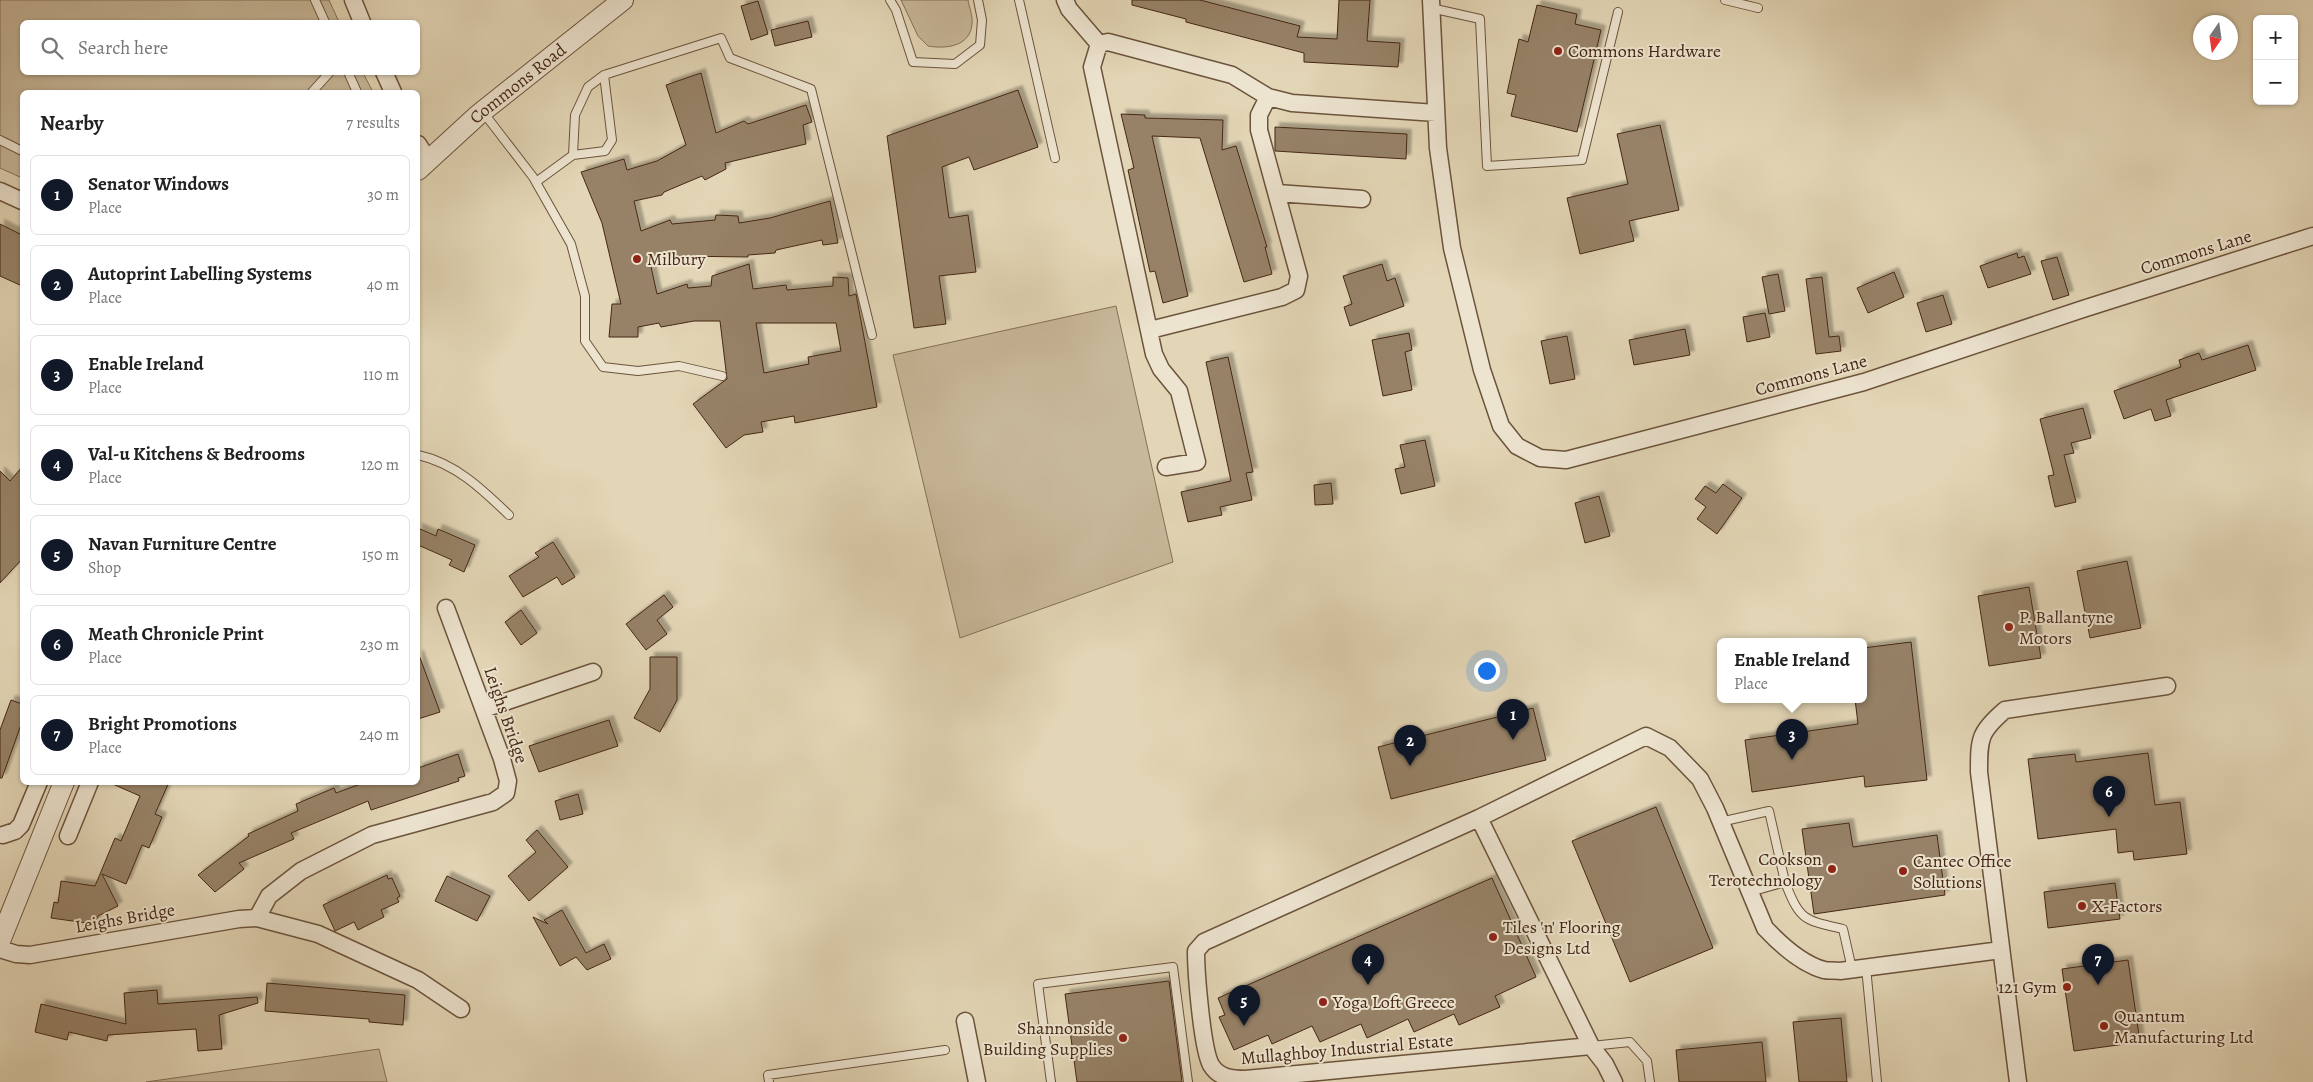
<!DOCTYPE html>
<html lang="en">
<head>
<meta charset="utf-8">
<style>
	:root { --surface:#fff; --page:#f6f6f6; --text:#222; --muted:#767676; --line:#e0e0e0; --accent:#111827 }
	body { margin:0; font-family:Alegreya,serif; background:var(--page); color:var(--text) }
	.controls { position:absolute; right:15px; top:15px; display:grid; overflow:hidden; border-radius:8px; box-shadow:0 1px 4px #0004 }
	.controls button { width:45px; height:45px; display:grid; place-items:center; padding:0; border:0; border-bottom:1px solid var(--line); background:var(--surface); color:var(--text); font:25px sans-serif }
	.compass { position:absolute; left:2193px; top:15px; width:45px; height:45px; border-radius:50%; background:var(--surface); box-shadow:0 1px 4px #0004; rotate:193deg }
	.you { position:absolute; left:1486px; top:670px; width:18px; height:18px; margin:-12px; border:4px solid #fff; border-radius:50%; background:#1a73e8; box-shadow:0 0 0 8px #1a73e833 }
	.badge { display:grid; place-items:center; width:32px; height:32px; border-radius:50%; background:var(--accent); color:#fff; font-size:16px; font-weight:700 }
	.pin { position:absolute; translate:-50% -41px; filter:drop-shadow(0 1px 2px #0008) }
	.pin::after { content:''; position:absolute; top:26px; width:18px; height:15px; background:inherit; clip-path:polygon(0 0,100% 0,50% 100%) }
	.popup { position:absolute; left:1717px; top:638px; width:150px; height:65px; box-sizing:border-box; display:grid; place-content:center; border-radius:8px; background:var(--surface); filter:drop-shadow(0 1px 4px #0005); font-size:16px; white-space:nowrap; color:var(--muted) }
	.popup b { font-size:19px; color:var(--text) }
	.popup::after { content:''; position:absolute; left:50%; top:100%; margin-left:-10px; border:10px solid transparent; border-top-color:var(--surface) }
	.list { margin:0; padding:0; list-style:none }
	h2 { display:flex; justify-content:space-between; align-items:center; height:65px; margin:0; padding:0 20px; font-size:21px }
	h2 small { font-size:16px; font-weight:400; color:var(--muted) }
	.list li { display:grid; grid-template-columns:32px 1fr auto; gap:15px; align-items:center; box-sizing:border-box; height:80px; margin:0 10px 10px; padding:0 10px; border:1px solid var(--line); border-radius:8px }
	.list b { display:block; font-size:19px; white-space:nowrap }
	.list p { margin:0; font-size:16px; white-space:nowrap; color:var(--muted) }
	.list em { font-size:16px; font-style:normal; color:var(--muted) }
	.icon { flex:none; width:28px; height:28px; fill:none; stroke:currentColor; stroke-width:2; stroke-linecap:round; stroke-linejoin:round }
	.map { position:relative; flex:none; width:2313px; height:1082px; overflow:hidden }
	.search { position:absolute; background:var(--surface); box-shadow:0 1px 4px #0004; left:20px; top:20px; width:400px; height:55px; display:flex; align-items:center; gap:12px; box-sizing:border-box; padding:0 18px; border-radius:8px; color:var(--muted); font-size:19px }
	.panel { position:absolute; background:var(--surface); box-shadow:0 1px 4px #0004; left:20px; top:90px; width:400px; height:695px; border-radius:8px }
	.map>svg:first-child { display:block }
	.grass { fill:#c8b89a; stroke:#867057 }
	.building { fill:#978268; stroke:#452714; fill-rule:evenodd; filter:url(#shadow) }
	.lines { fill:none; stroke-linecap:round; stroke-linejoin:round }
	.service-casing { stroke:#6c533c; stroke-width:10 }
	.minor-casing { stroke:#6c533c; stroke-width:19 }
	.tertiary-casing { stroke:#6c533c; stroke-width:22 }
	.service { stroke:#ede4d0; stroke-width:8 }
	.minor { stroke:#ede4d0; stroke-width:16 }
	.tertiary { stroke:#ede4d0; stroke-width:20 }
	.poi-dot { fill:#8f2418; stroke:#ede4d0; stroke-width:2 }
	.labels { text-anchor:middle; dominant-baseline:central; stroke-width:4; stroke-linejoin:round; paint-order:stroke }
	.poi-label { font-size:18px; fill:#452714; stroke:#ede4d0; text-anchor:start }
	.street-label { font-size:18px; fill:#452714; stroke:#ede4d0 }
</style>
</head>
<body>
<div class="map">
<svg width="2313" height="1082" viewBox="0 0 2313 1082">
	<defs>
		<filter id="shadow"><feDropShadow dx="4.5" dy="-4.5" stdDeviation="1" flood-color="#0004"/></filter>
	</defs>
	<rect width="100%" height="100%" fill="#e3d6b6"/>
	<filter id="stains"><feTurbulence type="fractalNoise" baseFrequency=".004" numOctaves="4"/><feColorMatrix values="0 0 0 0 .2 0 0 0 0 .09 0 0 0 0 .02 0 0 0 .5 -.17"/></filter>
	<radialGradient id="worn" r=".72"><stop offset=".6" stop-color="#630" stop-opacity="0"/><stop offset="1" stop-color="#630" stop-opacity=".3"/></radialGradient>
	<path class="grass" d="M 0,0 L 329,0 L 339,22 L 22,22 L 22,72 L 363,73 L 373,92 L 22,92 L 22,178 L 0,168 Z
		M 901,0 L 968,0 C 969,7 973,16 972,24 C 970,47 945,49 928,46 L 918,36 Z
		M 1116,306 L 1173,562 L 960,638 L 893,355 Z
		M 379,1049 L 387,1082 L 146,1082 Z"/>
	<path class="building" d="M 1132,0 L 1200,0 L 1300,26 L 1297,37 L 1337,39 L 1339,0 L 1370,0 L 1367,41 L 1400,43 L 1398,67 L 1304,62 L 1304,53 L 1186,22 L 1186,19 L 1132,5 Z
		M 758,1 L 768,34 L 751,40 L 741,6 Z
		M 1537,5 L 1577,14 L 1575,24 L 1601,30 L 1577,132 L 1511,116 L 1516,95 L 1507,93 L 1519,39 L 1528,42 Z
		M 808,21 L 812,37 L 775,46 L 771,30 Z
		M 701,73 L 716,133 L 744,121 L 748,124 L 806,105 L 812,122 L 803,125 L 806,144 L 725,163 L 726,169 L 705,180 L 702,176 L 664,192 L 662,195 L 634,201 L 641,231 L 670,220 L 672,224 L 715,220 L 716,215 L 738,216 L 739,223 L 770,218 L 830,201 L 838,243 L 823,245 L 822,240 L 776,250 L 775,253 L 748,255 L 748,257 L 675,256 L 650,262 L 657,294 L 687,284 L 688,288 L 711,286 L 712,276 L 749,264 L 753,289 L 786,285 L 787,290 L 833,286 L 833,277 L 848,278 L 849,296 L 856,294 L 877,407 L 795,423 L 794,416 L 761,422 L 763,432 L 744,435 L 726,448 L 693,404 L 727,379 L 720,321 L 694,321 L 661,327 L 659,323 L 638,327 L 638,337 L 609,337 L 612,304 L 621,304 L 602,223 L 581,172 L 624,159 L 627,170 L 657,161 L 686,145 L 666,85 ZM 756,323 L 836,323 L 841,351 L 808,357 L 809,364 L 764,373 Z
		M 1018,90 L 1038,147 L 974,170 L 969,157 L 942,167 L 949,218 L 968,215 L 976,272 L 939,276 L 946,324 L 914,328 L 887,136 Z
		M 1121,114 L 1145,115 L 1145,118 L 1223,120 L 1222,150 L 1236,146 L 1267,247 L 1265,247 L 1272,274 L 1244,282 L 1200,138 L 1152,136 L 1188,296 L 1163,303 L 1155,271 L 1150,272 L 1128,170 L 1134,168 Z
		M 1660,125 L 1679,210 L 1629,221 L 1634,241 L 1580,254 L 1567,198 L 1628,184 L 1617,134 Z
		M 1275,127 L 1407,134 L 1406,159 L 1275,151 Z
		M 0,224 L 22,235 L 22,286 L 0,276 Z
		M 2017,253 L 2018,258 L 2024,256 L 2031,274 L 1988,288 L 1980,266 Z
		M 2057,257 L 2069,295 L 2053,300 L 2041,261 Z
		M 1382,264 L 1387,281 L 1395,278 L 1404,306 L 1350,326 L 1344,307 L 1352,304 L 1343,276 Z
		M 1894,272 L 1904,297 L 1868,313 L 1857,288 Z
		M 1778,274 L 1785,311 L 1769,314 L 1762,277 Z
		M 1822,277 L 1829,337 L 1839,336 L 1841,351 L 1816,354 L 1806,279 Z
		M 1943,295 L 1952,324 L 1926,332 L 1917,303 Z
		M 1765,313 L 1770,337 L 1747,342 L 1743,317 Z
		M 1685,329 L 1690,355 L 1634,365 L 1629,340 Z
		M 1409,333 L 1412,350 L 1405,352 L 1412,390 L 1383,396 L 1372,340 Z
		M 1567,336 L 1575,379 L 1550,384 L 1541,341 Z
		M 2248,345 L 2256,370 L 2166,400 L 2171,416 L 2155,421 L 2151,409 L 2124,419 L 2114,391 L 2181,367 L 2179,360 L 2199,353 L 2202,360 Z
		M 1228,357 L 1253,472 L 1246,473 L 1252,500 L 1220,507 L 1222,515 L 1188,522 L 1181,492 L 1231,481 L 1206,362 Z
		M 2083,408 L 2091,438 L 2071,443 L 2074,453 L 2064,455 L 2076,502 L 2055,507 L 2048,476 L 2054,475 L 2040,419 Z
		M 1425,440 L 1435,486 L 1401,494 L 1395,469 L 1405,467 L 1400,445 Z
		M 22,467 L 22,559 L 0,583 L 0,471 L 10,481 Z
		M 1331,483 L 1333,504 L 1315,505 L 1314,485 Z
		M 1723,484 L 1742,498 L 1717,534 L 1697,519 L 1706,507 L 1695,499 L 1705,486 L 1716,493 Z
		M 1599,496 L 1610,536 L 1585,543 L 1575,503 Z
		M 418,528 L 436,536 L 438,529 L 475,545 L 464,572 L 449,565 L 452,560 L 418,545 Z
		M 553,542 L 575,577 L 562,585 L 557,577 L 523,597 L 509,576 L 539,557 L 535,553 Z
		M 2127,561 L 2141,628 L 2090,638 L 2077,571 Z
		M 2029,587 L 2041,658 L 1989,666 L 1978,596 Z
		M 664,595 L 673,607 L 657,620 L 667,634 L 646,650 L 626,624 Z
		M 521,610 L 537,633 L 521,645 L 505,622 Z
		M 1911,642 L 1927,780 L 1865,787 L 1864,776 L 1752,792 L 1745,740 L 1858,724 L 1855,699 L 1863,699 L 1863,648 Z
		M 418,655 L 419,655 L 440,712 L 418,719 Z
		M 650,657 L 677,657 L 677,700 L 660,732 L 634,718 L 650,689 Z
		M 11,700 L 22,704 L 22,722 L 2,778 L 0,778 L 0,730 Z
		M 1533,708 L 1546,760 L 1391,799 L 1378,747 Z
		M 609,720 L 618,746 L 539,772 L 529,746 Z
		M 2148,753 L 2155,805 L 2180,802 L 2187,854 L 2134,860 L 2133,851 L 2118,853 L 2116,829 L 2038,839 L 2028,759 L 2075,754 L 2076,762 Z
		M 458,754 L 465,776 L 458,778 L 459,781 L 371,810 L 368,801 L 291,833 L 294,839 L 239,863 L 244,869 L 215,892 L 198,875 L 249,836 L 248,834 L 298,811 L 296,804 L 334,788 L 336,793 L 366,782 L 418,782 L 418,768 Z
		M 108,782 L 169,782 L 155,814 L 162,817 L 149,848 L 142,845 L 126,884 L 102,874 L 118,906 L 98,916 L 94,924 L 51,918 L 54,902 L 58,903 L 61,881 L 95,886 L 115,838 L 121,841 L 140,796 Z
		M 578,794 L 583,814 L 560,820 L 555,801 Z
		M 1656,807 L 1713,948 L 1630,982 L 1572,841 Z
		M 1849,823 L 1853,847 L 1937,835 L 1945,895 L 1814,914 L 1802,829 Z
		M 537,830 L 568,867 L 529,901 L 508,876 L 536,852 L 526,840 Z
		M 387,875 L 388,879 L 392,878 L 400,896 L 397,898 L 399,902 L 381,910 L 384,917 L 358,930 L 354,922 L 335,931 L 323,905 Z
		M 447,876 L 490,896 L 477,921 L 435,901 Z
		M 1492,878 L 1536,977 L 1495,996 L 1500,1007 L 1459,1025 L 1454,1014 L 1414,1032 L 1408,1019 L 1367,1038 L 1361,1024 L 1320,1042 L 1312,1026 L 1272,1044 L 1268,1035 L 1234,1050 L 1219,1017 L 1225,1015 L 1218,998 Z
		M 2115,883 L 2120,919 L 2048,928 L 2044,892 Z
		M 562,910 L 586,953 L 604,944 L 611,959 L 587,970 L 576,957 L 560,966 L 533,917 L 548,924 L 544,920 Z
		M 2128,960 L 2140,1042 L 2074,1051 L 2062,969 Z
		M 1169,981 L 1182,1082 L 1077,1082 L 1065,994 Z
		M 267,983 L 405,995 L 403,1025 L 369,1022 L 369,1019 L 265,1011 Z
		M 157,990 L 158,1004 L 257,997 L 258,1003 L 219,1015 L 222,1049 L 198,1051 L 196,1029 L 108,1035 L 107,1041 L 69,1032 L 67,1040 L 35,1032 L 41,1004 L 126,1024 L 124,993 Z
		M 1841,1018 L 1847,1082 L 1799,1082 L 1793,1022 Z
		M 1762,1042 L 1766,1082 L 1679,1082 L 1676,1050 Z"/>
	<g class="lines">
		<g class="service-casing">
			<path id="service" d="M 315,0 L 325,22
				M 890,0 L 896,10 L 913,62 L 955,64 L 980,45 L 982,20 L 978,0
				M 1019,0 L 1055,158
				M 1725,0 L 1758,8
				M 1431,8 L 1480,19 L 1487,166 L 1582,160 L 1618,12
				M 348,72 L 357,92
				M 312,92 L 330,72
				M 483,112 L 533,177 L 571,244 L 585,296 L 585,341 L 603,367 L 638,371 L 679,366 L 722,376
				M 0,140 L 22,151
				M 573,155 L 575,115 L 588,87 L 604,75
				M 536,182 L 573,155 L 605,151 L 612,140 L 604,75 L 721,38 L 730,58 L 811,89 L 872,335
				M 418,455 C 455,463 482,489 509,515
				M 1720,822 L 1769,811 L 1785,882
				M 1750,892 L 1785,882 C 1800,921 1804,920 1843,929 L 1852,969
				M 1866,967 L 1877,1082
				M 1591,1046 L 1630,1042 L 1647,1061 L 1650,1082
				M 769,1082 L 768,1075 L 945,1050
				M 1051,1082 L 1038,984 L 1173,967 L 1188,1082"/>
		</g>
		<g class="minor-casing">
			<path id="minor" d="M 353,0 L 362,22
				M 1065,0 L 1069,9 L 1099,44 L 1092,67 L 1154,354 L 1161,369 L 1179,391 L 1197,462 L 1166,467
				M 1431,0 L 1438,148 L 1452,248 L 1482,370 L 1501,426 L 1517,446 L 1540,458 L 1566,460 L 1864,382 L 2083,309 L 2313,236
				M 1099,44 L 1108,42 L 1232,75 L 1268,97 L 1292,103 L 1436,113
				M 384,72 L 393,92
				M 418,144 L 428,160
				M 0,191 L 22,201
				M 1277,193 L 1362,199
				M 1150,330 L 1282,297 L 1296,290 L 1299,276 L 1259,130 L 1259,115 L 1268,97
				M 484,709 L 593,672
				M 1479,818 L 1591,1046 L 1605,1064 L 1614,1082
				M 3,835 L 15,831 L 21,825 L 39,782
				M 68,836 L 90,782
				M 257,918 L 318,934 L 418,980 L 461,1009
				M 0,949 L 16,954 L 30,955 L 239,919 L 257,918 L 269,896 L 301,871 L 372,835 L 493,802 L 506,793 L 508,781 L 502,759 L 446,608
				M 965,1021 L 977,1082
				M 1591,1046 L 1245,1079 C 1232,1079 1219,1078 1211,1065 C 1202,1049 1196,972 1196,951 L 1204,942 L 1479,818 L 1646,736 L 1670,748 L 1700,779 L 1715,808 L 1765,928 C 1780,944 1802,964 1824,970 C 1828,971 1835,970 1840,971 L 2001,950
				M 2018,1082 L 1979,772 C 1979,739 1979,732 2005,710 L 2167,686"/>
		</g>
		<g class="tertiary-casing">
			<g id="tertiary">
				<path id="s1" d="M 418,170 L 478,115 L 623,0"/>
				<path d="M 0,941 L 64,782"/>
			</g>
		</g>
		<use href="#service" class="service"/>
		<use href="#minor" class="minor"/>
		<use href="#tertiary" class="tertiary"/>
	</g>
	<g class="poi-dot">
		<circle cx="1558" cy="51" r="5"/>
		<circle cx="637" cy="259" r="5"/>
		<circle cx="2009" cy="627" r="5"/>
		<circle cx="1832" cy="869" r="5"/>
		<circle cx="1903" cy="871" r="5"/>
		<circle cx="2082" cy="906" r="5"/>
		<circle cx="1493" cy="937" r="5"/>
		<circle cx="2067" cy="987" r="5"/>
		<circle cx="1323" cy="1002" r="5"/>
		<circle cx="2104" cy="1026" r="5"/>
		<circle cx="1123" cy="1038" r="5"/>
	</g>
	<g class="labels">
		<g class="poi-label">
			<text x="1568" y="51">Commons Hardware</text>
			<text x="647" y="259">Milbury</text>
			<text x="2019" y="617">P. Ballantyne<tspan x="2019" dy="21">Motors</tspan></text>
			<text x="1822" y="859" text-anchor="end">Cookson<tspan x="1822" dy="21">Terotechnology</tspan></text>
			<text x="1913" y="861">Cantec Office<tspan x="1913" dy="21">Solutions</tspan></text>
			<text x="2092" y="906">X-Factors</text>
			<text x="1503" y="927">Tiles 'n' Flooring<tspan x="1503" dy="21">Designs Ltd</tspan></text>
			<text x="2057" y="987" text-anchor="end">121 Gym</text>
			<text x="1333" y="1002">Yoga Loft Greece</text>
			<text x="2114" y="1016">Quantum<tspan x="2114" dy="21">Manufacturing Ltd</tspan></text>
			<text x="1113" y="1028" text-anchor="end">Shannonside<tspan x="1113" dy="21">Building Supplies</tspan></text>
		</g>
		<g class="street-label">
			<text stroke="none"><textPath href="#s1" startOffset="132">Commons Road</textPath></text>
			<text transform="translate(2196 252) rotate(-17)">Commons Lane</text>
			<text transform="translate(1811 375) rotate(-15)">Commons Lane</text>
			<text transform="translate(506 715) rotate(71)">Leighs Bridge</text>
			<text transform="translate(125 918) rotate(-10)">Leighs Bridge</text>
			<text transform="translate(1347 1049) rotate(-5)">Mullaghboy Industrial Estate</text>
		</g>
	</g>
	<rect width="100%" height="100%" filter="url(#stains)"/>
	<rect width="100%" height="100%" fill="url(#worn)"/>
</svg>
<div class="controls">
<button>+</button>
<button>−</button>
</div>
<svg class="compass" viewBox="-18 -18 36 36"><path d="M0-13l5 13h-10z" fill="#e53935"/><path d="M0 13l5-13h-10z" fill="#767676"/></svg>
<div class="you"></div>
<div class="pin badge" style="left:1513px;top:740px">1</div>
<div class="pin badge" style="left:1410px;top:766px">2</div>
<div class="pin badge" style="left:1792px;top:760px">3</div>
<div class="popup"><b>Enable Ireland</b>Place</div>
<div class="pin badge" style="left:1368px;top:985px">4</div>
<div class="pin badge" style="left:1244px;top:1026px">5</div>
<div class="pin badge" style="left:2109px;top:817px">6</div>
<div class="pin badge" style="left:2098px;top:985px">7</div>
<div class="search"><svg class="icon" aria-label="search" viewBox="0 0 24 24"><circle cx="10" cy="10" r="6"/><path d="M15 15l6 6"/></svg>Search here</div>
<section class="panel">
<h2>Nearby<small>7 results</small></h2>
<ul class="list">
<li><span class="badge">1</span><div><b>Senator Windows</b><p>Place</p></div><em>30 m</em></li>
<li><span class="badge">2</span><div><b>Autoprint Labelling Systems</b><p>Place</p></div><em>40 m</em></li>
<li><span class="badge">3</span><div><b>Enable Ireland</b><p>Place</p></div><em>110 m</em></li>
<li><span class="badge">4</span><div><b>Val-u Kitchens &amp; Bedrooms</b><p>Place</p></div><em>120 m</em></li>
<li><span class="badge">5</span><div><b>Navan Furniture Centre</b><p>Shop</p></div><em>150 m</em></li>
<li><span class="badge">6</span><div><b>Meath Chronicle Print</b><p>Place</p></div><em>230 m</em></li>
<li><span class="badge">7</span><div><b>Bright Promotions</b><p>Place</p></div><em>240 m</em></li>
</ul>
</section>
</div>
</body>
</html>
